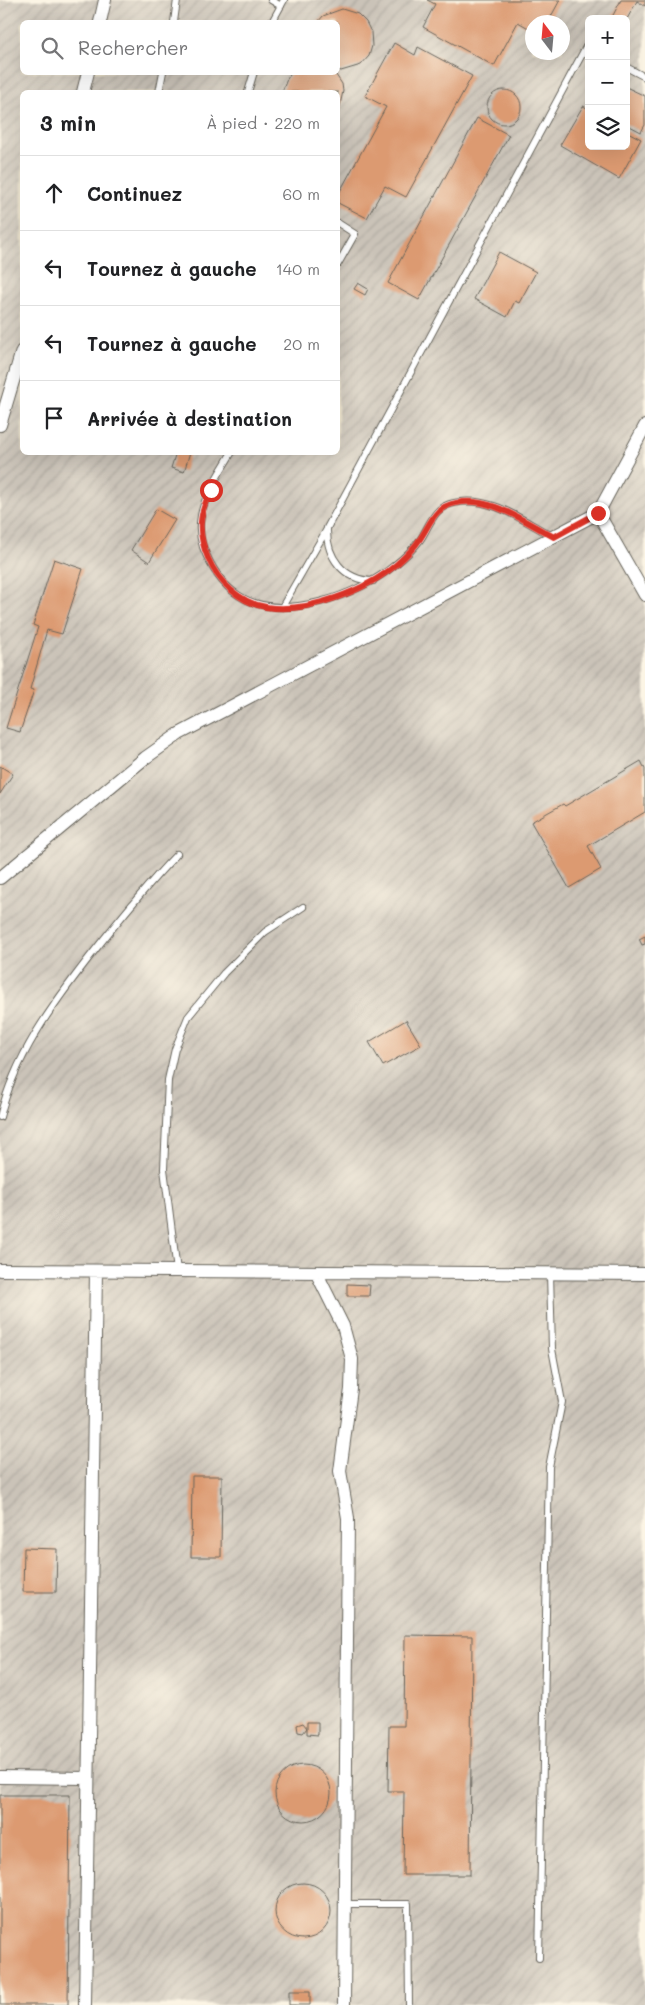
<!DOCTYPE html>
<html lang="fr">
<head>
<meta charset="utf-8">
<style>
	:root { --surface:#fff; --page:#f6f6f6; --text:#202124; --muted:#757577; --line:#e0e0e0 }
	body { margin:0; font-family:Mali,sans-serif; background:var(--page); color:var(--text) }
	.controls { position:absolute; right:15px; top:15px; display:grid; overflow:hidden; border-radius:8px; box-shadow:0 5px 20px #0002 }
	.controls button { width:45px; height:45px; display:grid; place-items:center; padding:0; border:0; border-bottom:1px solid var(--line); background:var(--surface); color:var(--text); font:25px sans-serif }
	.compass { position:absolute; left:525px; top:15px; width:45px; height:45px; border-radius:50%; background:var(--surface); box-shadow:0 5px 20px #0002; rotate:344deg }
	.stop { position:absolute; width:15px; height:15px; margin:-11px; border:4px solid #d93025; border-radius:50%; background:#fff }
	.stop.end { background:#d93025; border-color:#fff; box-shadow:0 1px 5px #0008 }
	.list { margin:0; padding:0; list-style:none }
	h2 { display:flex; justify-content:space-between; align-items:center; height:65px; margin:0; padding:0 20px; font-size:21px }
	h2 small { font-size:16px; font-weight:400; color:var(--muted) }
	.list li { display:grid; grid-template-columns:32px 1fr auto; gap:15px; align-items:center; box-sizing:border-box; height:75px; padding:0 20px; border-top:1px solid var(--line) }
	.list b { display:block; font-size:19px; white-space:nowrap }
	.list em { font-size:16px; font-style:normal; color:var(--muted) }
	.icon { flex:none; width:28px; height:28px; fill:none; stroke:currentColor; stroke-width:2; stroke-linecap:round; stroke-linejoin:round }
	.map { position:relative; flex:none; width:645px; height:2005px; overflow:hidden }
	.search { position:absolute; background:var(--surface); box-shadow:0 5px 20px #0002; left:20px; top:20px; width:320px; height:55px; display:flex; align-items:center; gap:12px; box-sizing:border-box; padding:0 18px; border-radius:8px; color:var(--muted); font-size:19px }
	.panel { position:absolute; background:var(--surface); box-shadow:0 5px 20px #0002; left:20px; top:90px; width:320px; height:365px; border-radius:8px }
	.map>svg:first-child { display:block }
	.industrial { fill:url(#industrial-furrows); fill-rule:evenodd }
	.building { fill:#dc9a71 }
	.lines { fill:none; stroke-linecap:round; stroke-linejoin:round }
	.service-casing { stroke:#67645b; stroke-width:8 }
	.minor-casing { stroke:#67645b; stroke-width:14 }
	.service { stroke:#fff; stroke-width:6 }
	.minor { stroke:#fff; stroke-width:12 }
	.route { stroke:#d93025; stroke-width:6 }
</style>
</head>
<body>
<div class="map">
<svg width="645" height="2005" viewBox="0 0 645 2005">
	<defs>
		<pattern id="industrial-furrows" width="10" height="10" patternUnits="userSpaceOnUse" patternTransform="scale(1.25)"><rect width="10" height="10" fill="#cac3b8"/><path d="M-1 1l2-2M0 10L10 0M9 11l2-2" fill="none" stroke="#ada79e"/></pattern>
	</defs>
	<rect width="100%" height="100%" fill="#fcf5e5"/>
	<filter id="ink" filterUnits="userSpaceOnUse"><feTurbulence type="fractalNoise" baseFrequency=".02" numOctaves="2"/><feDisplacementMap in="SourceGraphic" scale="10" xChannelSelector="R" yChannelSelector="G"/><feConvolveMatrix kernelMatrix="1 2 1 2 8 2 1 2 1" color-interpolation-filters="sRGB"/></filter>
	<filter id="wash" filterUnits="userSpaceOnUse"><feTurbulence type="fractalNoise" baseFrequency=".0096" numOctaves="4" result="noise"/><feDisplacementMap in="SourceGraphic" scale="20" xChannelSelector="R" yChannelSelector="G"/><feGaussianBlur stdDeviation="1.12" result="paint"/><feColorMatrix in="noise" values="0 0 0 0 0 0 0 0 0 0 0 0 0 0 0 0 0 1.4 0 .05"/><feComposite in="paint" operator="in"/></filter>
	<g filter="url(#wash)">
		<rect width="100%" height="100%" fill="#f3e9cf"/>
		<path class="industrial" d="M 0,0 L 645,0 L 645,2005 L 0,2005 ZM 589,19 L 626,19 L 626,146 L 589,146 ZM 22,22 L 338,22 L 338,72 L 22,72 ZM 532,22 L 562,22 L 562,52 L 532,52 ZM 22,92 L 338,92 L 338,452 L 22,452 Z"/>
		<g id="blocks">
			<path class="building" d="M 427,0 L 560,0 L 548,22 L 532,22 L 532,30 L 518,22 L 494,66 L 423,27 L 435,4 Z
				M 621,0 L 645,0 L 645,6 L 637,1 L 627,19 L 611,19 Z
				M 342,9 L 358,14 L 366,22 L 371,32 L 372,46 L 369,56 L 361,65 L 341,71 L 338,70 L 338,22 L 318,22 L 323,16 Z
				M 394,43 L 415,55 L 418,47 L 472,76 L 406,197 L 385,186 L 367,218 L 338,203 L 338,195 L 386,107 L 365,96 Z
				M 292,72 L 334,72 L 342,84 L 343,91 L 338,115 L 338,92 L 282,92 L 287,79 Z
				M 626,87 L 645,96 L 645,125 L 641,132 L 626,124 Z
				M487 107a17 17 0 1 1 34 0a17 17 0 1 1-34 0Z
				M 583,106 L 589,109 L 589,146 L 626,146 L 626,131 L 641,139 L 619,179 L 560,145 Z
				M 477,118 L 509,135 L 419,300 L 388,283 Z
				M 499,252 L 536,272 L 519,303 L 515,301 L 507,317 L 474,299 Z
				M 358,283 L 368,289 L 365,295 L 354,289 Z
				M 176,452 L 190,452 L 184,472 L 171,468 Z
				M 156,509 L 175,520 L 149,562 L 131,550 Z
				M 54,559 L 83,569 L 62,634 L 47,630 L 30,689 L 34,690 L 20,732 L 6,728 L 38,627 L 33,625 Z
				M 641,761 L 645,769 L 645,812 L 588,846 L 601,869 L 569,888 L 531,822 L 563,804 L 565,806 Z
				M 0,766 L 13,774 L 0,794 Z
				M 645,936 L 645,944 L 642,945 L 639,939 Z
				M 406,1020 L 421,1045 L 383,1066 L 369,1042 Z
				M 347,1284 L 370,1285 L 369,1296 L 347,1296 Z
				M 192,1476 L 222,1476 L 221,1557 L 191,1557 Z
				M 24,1548 L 57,1549 L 56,1592 L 23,1592 Z
				M 405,1635 L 472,1636 L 470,1875 L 403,1875 L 404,1791 L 388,1791 L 389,1726 L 404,1726 Z
				M 307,1722 L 318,1722 L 318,1735 L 307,1734 L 307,1728 L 303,1733 L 298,1732 L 297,1725 L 303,1723 L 307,1728 Z
				M275 1793a28 28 0 1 1 56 0a28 28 0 1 1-56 0Z
				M 0,1795 L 70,1795 L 68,2005 L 0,2005 Z
				M275 1911a28 28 0 1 1 56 0a28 28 0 1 1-56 0Z
				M 289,1991 L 310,1991 L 310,2005 L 289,2005 Z"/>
		</g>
	</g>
	<g filter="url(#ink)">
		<use href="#blocks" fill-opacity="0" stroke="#67645b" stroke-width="1"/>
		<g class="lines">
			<g class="service-casing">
				<path id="service" d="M 271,0 L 281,6
					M 174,22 L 177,0
					M 272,22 L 284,0
					M 626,67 L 645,77
					M 159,92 L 163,72
					M 248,92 L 254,72
					M 338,223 L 355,234 L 338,264
					M 232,452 C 215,481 191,512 203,547 C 210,565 221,584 238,595 C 281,624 360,595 396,564 C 405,557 413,549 420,540 C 431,524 433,507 454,503 C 490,495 522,520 552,536
					M 373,581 C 344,580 326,558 327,528 L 587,45 L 589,46
					M 282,607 L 327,529
					M 0,1117 C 15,1056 51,1007 88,959 C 117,922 145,887 177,854
					M 177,1271 L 164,1169 L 168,1080 L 175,1049 L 188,1017 L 224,973 L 265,932 L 303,907
					M 345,1904 L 408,1904 L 409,2005
					M 539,1958 L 549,1467 L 562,1402 L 552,1349 L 550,1273"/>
			</g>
			<g class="minor-casing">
				<path id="minor" d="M 100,22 L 105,0
					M 83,92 L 88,72
					M 0,425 L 22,351
					M 598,513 L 645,426
					M 0,878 L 145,758 L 179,734 L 598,513 L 645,595
					M 0,1270 L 645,1274
					M 316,1272 L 343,1326 L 352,1359 L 351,1389 L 340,1471 L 348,1518 L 344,2005
					M 0,1777 L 87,1778
					M 85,2005 L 96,1271"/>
			</g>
			<use href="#service" class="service"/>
			<use href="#minor" class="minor"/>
		</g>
	</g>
	<g class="lines" filter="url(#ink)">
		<path class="route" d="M 211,490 C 199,514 197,532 208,558 C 218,582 240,603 266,607 C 307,614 367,590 397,564 C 405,557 414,548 420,539 C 431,523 434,507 456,503 C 491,496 523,521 554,537 L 598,513"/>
	</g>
</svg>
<div class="controls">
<button>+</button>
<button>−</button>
<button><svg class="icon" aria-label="layers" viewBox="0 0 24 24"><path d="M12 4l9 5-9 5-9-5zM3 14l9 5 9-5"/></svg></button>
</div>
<svg class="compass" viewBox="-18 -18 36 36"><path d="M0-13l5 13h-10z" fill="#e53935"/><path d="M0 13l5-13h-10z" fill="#757577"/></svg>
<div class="stop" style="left:211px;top:490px"></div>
<div class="stop end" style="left:598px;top:513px"></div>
<div class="search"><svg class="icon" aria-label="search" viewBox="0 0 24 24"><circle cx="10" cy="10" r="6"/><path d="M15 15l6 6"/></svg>Rechercher</div>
<section class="panel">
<h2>3 min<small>À pied · 220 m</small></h2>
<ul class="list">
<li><svg class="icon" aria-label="ahead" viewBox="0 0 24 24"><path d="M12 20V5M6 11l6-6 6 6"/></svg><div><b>Continuez</b></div><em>60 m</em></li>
<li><svg class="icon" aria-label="left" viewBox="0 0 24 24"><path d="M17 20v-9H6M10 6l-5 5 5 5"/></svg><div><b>Tournez à gauche</b></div><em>140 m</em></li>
<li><svg class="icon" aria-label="left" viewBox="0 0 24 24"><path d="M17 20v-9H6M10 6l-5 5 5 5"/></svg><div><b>Tournez à gauche</b></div><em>20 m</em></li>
<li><svg class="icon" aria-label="arrive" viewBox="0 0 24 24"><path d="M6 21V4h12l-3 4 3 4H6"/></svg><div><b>Arrivée à destination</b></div></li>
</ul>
</section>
</div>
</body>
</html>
